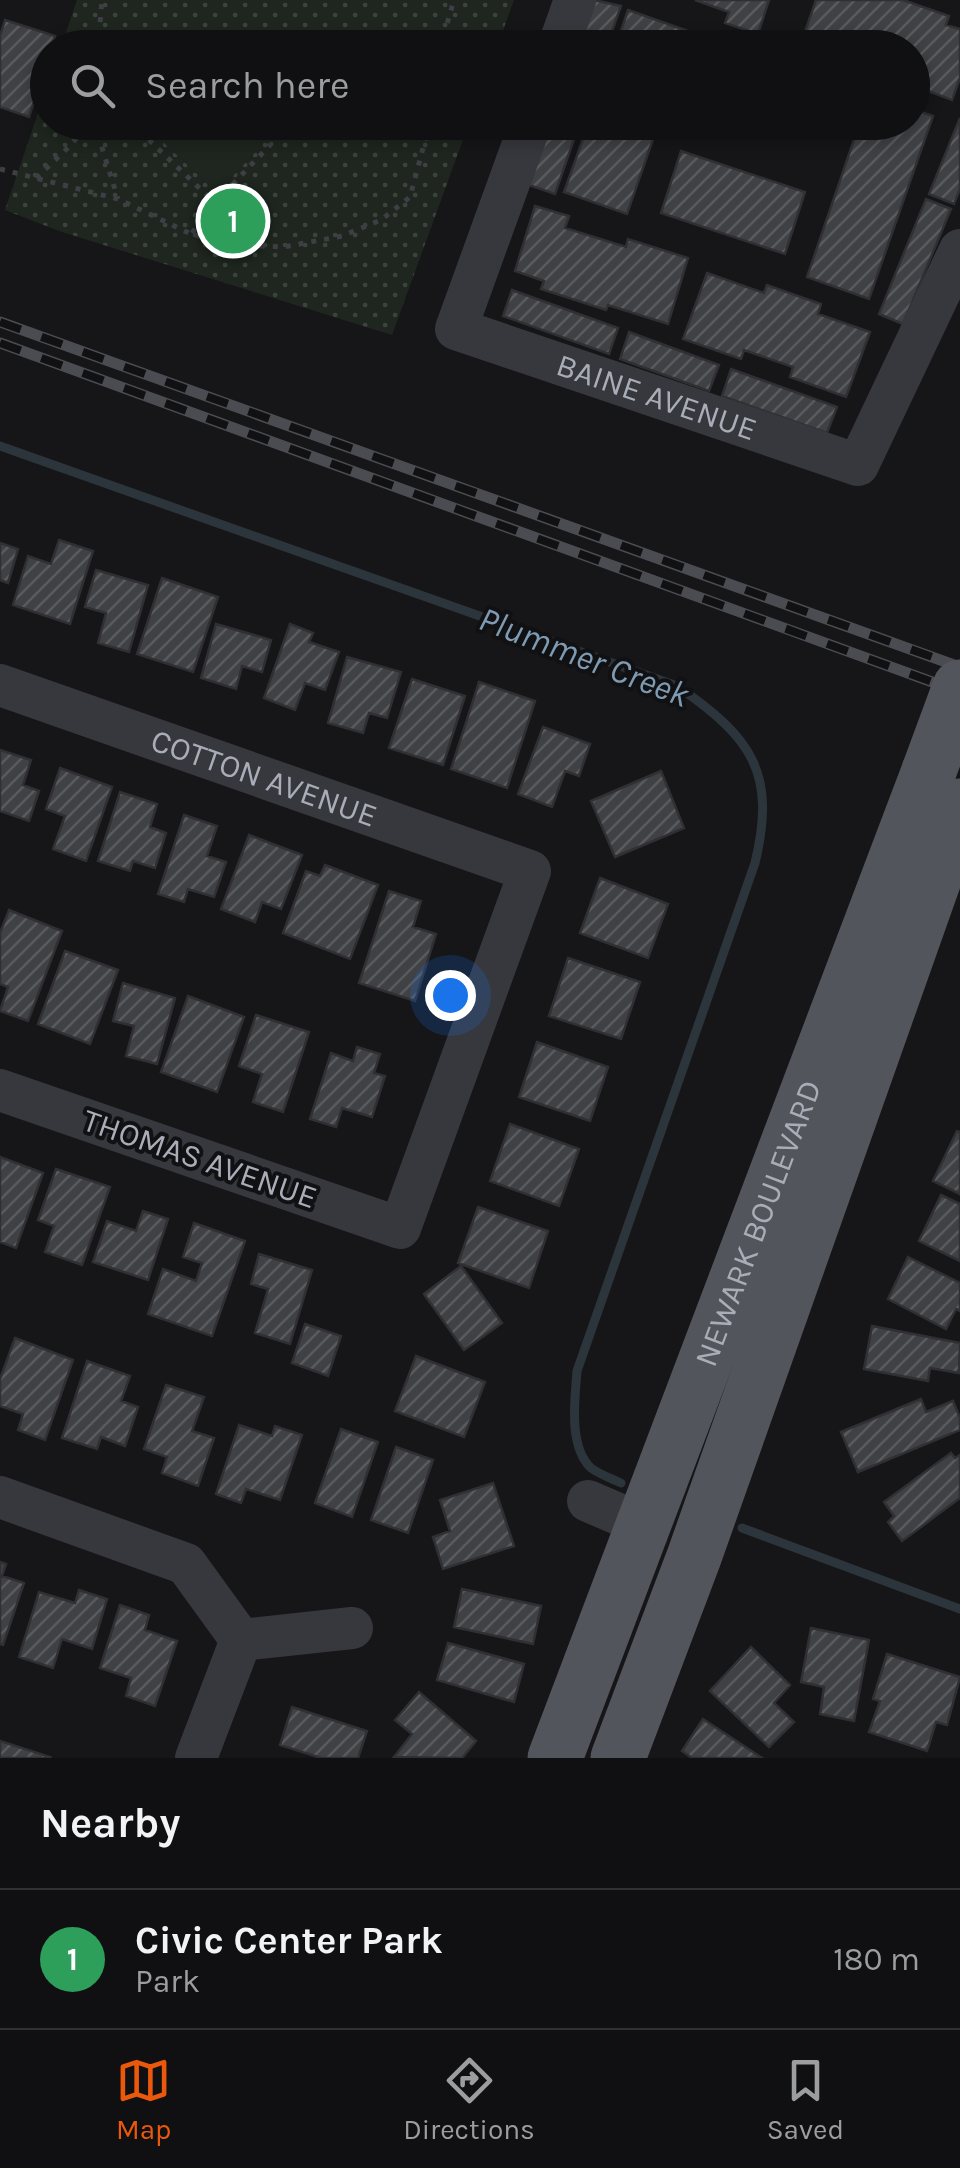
<!DOCTYPE html>
<html lang="en">
<head>
<meta charset="utf-8">
<style>
	:root { --surface:#101012; --page:#19191b; --text:#f1f3f6; --muted:#9c9d9f; --line:#303032; --accent:#ea580c }
	body { margin:0; font-family:Karla,sans-serif; background:var(--page); color:var(--text) }
	.you { position:absolute; left:450px; top:995px; width:35px; height:35px; margin:-25px; border:8px solid #fff; border-radius:50%; background:#1a73e8; box-shadow:0 0 0 15px #1a73e833 }
	.badge { display:grid; place-items:center; width:65px; height:65px; border-radius:50%; background:var(--accent); color:#fff; font-size:32px; font-weight:700 }
	.pin { position:absolute; translate:-50% -50%; border:5px solid #fff; box-shadow:0 2px 10px #0006 }
	.list { margin:0; padding:0; list-style:none }
	h2 { display:flex; justify-content:space-between; align-items:center; height:130px; margin:0; padding:0 40px; font-size:42px }
	h2 small { font-size:32px; font-weight:400; color:var(--muted) }
	.list li { display:grid; grid-template-columns:65px 1fr auto; gap:30px; align-items:center; box-sizing:border-box; height:140px; padding:0 40px; border-top:2px solid var(--line) }
	.list b { display:block; font-size:38px; white-space:nowrap }
	.list p { margin:0; font-size:32px; white-space:nowrap; color:var(--muted) }
	.list em { font-size:32px; font-style:normal; color:var(--muted) }
	.icon { flex:none; width:55px; height:55px; fill:none; stroke:currentColor; stroke-width:2; stroke-linecap:round; stroke-linejoin:round }
	.map { position:relative; flex:none; width:960px; height:1758px; overflow:hidden }
	.search { position:absolute; background:var(--surface); box-shadow:0 5px 15px #0003; left:30px; right:30px; top:30px; height:110px; display:flex; align-items:center; gap:25px; box-sizing:border-box; padding:0 35px; border-radius:55px; color:var(--muted); font-size:38px }
	.sheet { height:270px; background:var(--surface) }
	nav { display:flex; justify-content:space-around; align-items:center; box-sizing:border-box; height:140px; border-top:2px solid var(--line); background:var(--surface); font-size:28px; color:var(--muted) }
	nav a { display:grid; justify-items:center; gap:5px }
	nav .on { color:var(--accent) }
	.map>svg:first-child { display:block }
	.park { fill:url(#park-dots) }
	.pitch { fill:#1e261f }
	.lines { fill:none; stroke-linecap:round; stroke-linejoin:round }
	.stream { stroke:#2c353c; stroke-width:9 }
	.building { fill:url(#building-hatch); stroke:#303034; stroke-width:2.5 }
	.path { stroke:#3d3f44; stroke-width:5; stroke-dasharray:5 8; stroke-linecap:butt }
	.minor { stroke:#37383d; stroke-width:42 }
	.major { stroke:#53555c; stroke-width:55 }
	.rail-casing { stroke:#4a4c52; stroke-width:11 }
	.rail { stroke:#111113; stroke-width:8; stroke-dasharray:22; stroke-linecap:butt }
	.major-bridge { stroke:#53555c; stroke-width:55 }
	.labels { text-anchor:middle; dominant-baseline:central; stroke-width:8; stroke-linejoin:round; paint-order:stroke }
	.street-label { font-size:32px; fill:#a8adb8; stroke:#111113 }
	.water-label { font-size:35px; font-style:italic; fill:#7f9bb3; stroke:#111113 }
</style>
</head>
<body>
<div class="map">
<svg width="960" height="1758" viewBox="0 0 960 1758">
	<defs>
		<pattern id="park-dots" width="8" height="8" patternUnits="userSpaceOnUse" patternTransform="scale(2.5)"><rect width="8" height="8" fill="#1e261f"/><path d="M2 2h.1M6 6h.1" fill="none" stroke="#3c433d" stroke-width="1.8" stroke-linecap="round"/></pattern>
		<pattern id="building-hatch" width="6" height="6" patternUnits="userSpaceOnUse" patternTransform="scale(2.5)"><rect width="6" height="6" fill="#404145"/><path d="M-1 1l2-2M0 6l6-6M5 7l2-2" fill="none" stroke="#595a5e"/></pattern>
	</defs>
	<rect width="100%" height="100%" fill="#161618"/>
	<path class="park" d="M 77,0 L 514,0 L 497,47 L 61,47 Z
		M 47,87 L 48,122 L 469,123 L 392,335 L 59,231 L 5,210 Z"/>
	<path class="pitch" d="M 143,123 L 241,123 L 263,144 L 217,193 Z"/>
	<g class="lines">
		<path class="stream" d="M 0,446 L 677,686 C 751,737 777,772 755,863 L 577,1371 C 575,1399 568,1446 591,1468 C 599,1474 612,1479 621,1483
			M 742,1528 L 960,1609"/>
	</g>
	<path class="building" d="M 594,0 L 621,6 L 606,48 L 577,48 Z
		M 695,0 L 769,0 L 758,34 L 725,23 L 729,12 Z
		M 816,0 L 903,0 L 949,16 L 946,25 L 960,29 L 960,78 L 952,100 L 920,88 L 923,77 L 912,73 L 912,48 L 813,48 L 801,43 Z
		M 628,10 L 691,32 L 686,48 L 615,48 Z
		M 5,20 L 55,36 L 51,48 L 48,48 L 48,59 L 29,117 L 0,107 L 0,36 Z
		M 912,109 L 933,116 L 869,299 L 807,277 L 860,122 L 912,122 Z
		M 960,118 L 960,189 L 954,204 L 929,194 Z
		M 551,122 L 580,122 L 555,194 L 529,185 Z
		M 589,122 L 659,122 L 627,214 L 564,192 Z
		M 773,122 L 809,122 L 810,136 L 781,138 L 780,127 L 773,127 Z
		M 681,151 L 805,192 L 785,254 L 661,213 Z
		M 926,199 L 951,209 L 903,324 L 879,314 Z
		M 535,206 L 569,216 L 565,228 L 626,247 L 628,239 L 688,258 L 668,324 L 608,305 L 606,310 L 541,289 L 544,281 L 515,271 Z
		M 707,273 L 764,293 L 767,285 L 821,304 L 818,314 L 870,332 L 846,397 L 790,377 L 793,367 L 744,350 L 741,359 L 683,339 Z
		M 512,290 L 618,328 L 609,354 L 503,316 Z
		M 629,332 L 719,365 L 709,391 L 620,359 Z
		M 731,369 L 837,407 L 827,433 L 722,396 Z
		M 59,540 L 93,551 L 70,624 L 13,605 L 28,556 L 51,564 Z
		M 0,543 L 18,549 L 8,583 L 0,580 Z
		M 96,570 L 148,585 L 129,652 L 98,643 L 106,613 L 85,607 Z
		M 162,578 L 218,597 L 193,672 L 137,654 Z
		M 216,624 L 271,640 L 262,672 L 242,666 L 236,689 L 201,678 Z
		M 290,624 L 313,633 L 309,642 L 339,652 L 325,690 L 305,683 L 295,710 L 264,698 Z
		M 347,657 L 401,672 L 387,718 L 369,713 L 363,733 L 328,723 Z
		M 412,679 L 465,696 L 443,765 L 389,748 Z
		M 479,682 L 535,701 L 507,788 L 451,769 Z
		M 543,727 L 590,744 L 579,776 L 565,771 L 552,807 L 518,794 Z
		M 0,750 L 31,760 L 23,785 L 39,791 L 29,821 L 0,811 Z
		M 60,768 L 112,787 L 86,861 L 53,849 L 65,816 L 46,809 Z
		M 661,771 L 684,828 L 615,857 L 591,801 Z
		M 120,792 L 157,804 L 150,827 L 166,833 L 155,868 L 133,861 L 130,871 L 98,861 Z
		M 184,815 L 217,826 L 207,856 L 226,862 L 214,897 L 188,889 L 184,902 L 158,894 Z
		M 249,835 L 302,855 L 281,909 L 262,902 L 255,922 L 221,909 Z
		M 325,865 L 378,885 L 350,959 L 283,933 L 306,871 L 320,876 Z
		M 600,878 L 668,904 L 648,958 L 580,933 Z
		M 389,891 L 421,901 L 413,927 L 436,934 L 415,1001 L 359,983 Z
		M 9,910 L 62,931 L 28,1021 L 0,1011 L 8,987 L 0,984 L 0,933 Z
		M 65,951 L 118,970 L 90,1044 L 38,1024 Z
		M 568,958 L 640,982 L 621,1039 L 549,1016 Z
		M 123,983 L 175,998 L 157,1064 L 126,1056 L 134,1026 L 113,1021 Z
		M 188,996 L 244,1017 L 217,1092 L 161,1072 Z
		M 256,1015 L 309,1032 L 283,1112 L 253,1102 L 262,1074 L 239,1066 Z
		M 537,1042 L 608,1067 L 590,1121 L 519,1097 Z
		M 357,1047 L 380,1054 L 374,1073 L 385,1076 L 372,1117 L 342,1108 L 336,1127 L 310,1119 L 331,1053 L 353,1061 Z
		M 510,1124 L 579,1149 L 559,1206 L 490,1181 Z
		M 957,1131 L 960,1132 L 960,1194 L 933,1181 Z
		M 0,1157 L 43,1173 L 16,1248 L 0,1242 Z
		M 56,1169 L 110,1187 L 82,1265 L 45,1252 L 54,1226 L 38,1220 Z
		M 941,1195 L 960,1204 L 960,1261 L 919,1241 Z
		M 478,1207 L 548,1231 L 529,1288 L 458,1263 Z
		M 143,1211 L 168,1219 L 148,1280 L 93,1262 L 107,1221 L 136,1231 Z
		M 194,1223 L 245,1241 L 212,1336 L 148,1314 L 163,1269 L 196,1281 L 202,1263 L 183,1257 Z
		M 259,1254 L 312,1270 L 290,1344 L 255,1333 L 268,1289 L 251,1284 Z
		M 908,1257 L 960,1283 L 960,1311 L 956,1309 L 946,1329 L 888,1299 Z
		M 461,1266 L 502,1323 L 464,1350 L 424,1294 Z
		M 305,1324 L 341,1336 L 328,1376 L 292,1363 Z
		M 872,1326 L 960,1343 L 959,1373 L 930,1368 L 928,1381 L 864,1369 Z
		M 15,1338 L 73,1360 L 45,1440 L 18,1430 L 23,1414 L 0,1406 L 0,1379 Z
		M 416,1356 L 485,1382 L 464,1437 L 395,1411 Z
		M 87,1361 L 130,1376 L 121,1401 L 138,1407 L 125,1446 L 101,1437 L 97,1449 L 62,1438 Z
		M 166,1385 L 204,1397 L 192,1431 L 214,1438 L 198,1486 L 162,1473 L 167,1457 L 144,1449 Z
		M 921,1399 L 926,1412 L 953,1401 L 960,1418 L 960,1430 L 858,1472 L 841,1432 Z
		M 239,1425 L 272,1436 L 275,1426 L 302,1435 L 280,1500 L 246,1489 L 241,1503 L 216,1494 Z
		M 341,1429 L 378,1442 L 352,1517 L 315,1503 Z
		M 396,1447 L 433,1460 L 408,1533 L 371,1520 Z
		M 951,1453 L 955,1458 L 960,1455 L 960,1498 L 902,1541 L 888,1522 L 894,1516 L 884,1502 Z
		M 493,1483 L 514,1546 L 443,1569 L 433,1537 L 450,1531 L 440,1500 Z
		M 0,1562 L 6,1564 L 2,1576 L 24,1583 L 3,1645 L 0,1644 Z
		M 462,1589 L 541,1606 L 533,1644 L 454,1627 Z
		M 79,1590 L 107,1599 L 92,1649 L 62,1639 L 53,1668 L 19,1657 L 39,1592 L 75,1603 Z
		M 120,1605 L 149,1615 L 145,1630 L 177,1641 L 155,1706 L 126,1696 L 131,1678 L 100,1668 Z
		M 811,1628 L 869,1640 L 854,1721 L 820,1714 L 824,1687 L 801,1682 Z
		M 448,1643 L 524,1664 L 514,1702 L 437,1680 Z
		M 751,1647 L 790,1685 L 774,1703 L 794,1722 L 769,1747 L 710,1691 Z
		M 887,1654 L 960,1677 L 947,1725 L 936,1722 L 927,1751 L 869,1732 L 880,1701 L 873,1699 Z
		M 419,1692 L 476,1741 L 462,1758 L 394,1757 L 412,1734 L 395,1720 Z
		M 292,1707 L 367,1731 L 358,1758 L 321,1758 L 280,1745 Z
		M 703,1719 L 762,1758 L 692,1758 L 682,1751 Z
		M 0,1741 L 50,1757 L 49,1758 L 0,1758 Z"/>
	<g class="lines">
		<path class="path" d="M 98,48 L 102,0
			M 440,48 L 454,0
			M 94,122 L 118,199
			M 130,122 L 215,203 L 271,144 L 248,122
			M 0,169 L 118,199 L 191,234 L 232,245 L 284,247 L 342,236 L 381,220 L 410,197 L 430,122
			M 36,178 L 72,144 L 88,122
			M 192,233 L 215,203"/>
		<g class="minor">
			<path d="M 558,48 L 575,0"/>
			<path id="s1" d="M 531,122 L 456,329 L 858,465 L 960,250"/>
			<path id="s2" d="M 0,685 L 530,871 L 400,1228 L 0,1090"/>
			<path d="M 0,1497 L 186,1564 L 241,1640"/>
			<path d="M 588,1501 L 644,1525"/>
			<path d="M 241,1640 L 352,1628"/>
			<path d="M 196,1758 L 241,1640"/>
		</g>
		<g class="major">
			<path id="s3" d="M 555,1758 L 929,771"/>
			<path d="M 618,1758 L 694,1557 L 960,806"/>
		</g>
		<g class="rail-casing">
			<path id="rail" d="M 0,322 L 960,667
				M 0,343 L 960,692"/>
		</g>
		<use href="#rail" class="rail"/>
		<path class="major-bridge" d="M 929,771 L 960,687"/>
	</g>
	<g class="labels">
		<g class="street-label">
			<text stroke="none"><textPath href="#s1" startOffset="432">BAINE AVENUE</textPath></text>
			<text stroke="none"><textPath href="#s2" startOffset="280">COTTON AVENUE</textPath></text>
			<text transform="translate(200 1159) rotate(19)">THOMAS AVENUE</text>
			<text stroke="none"><textPath href="#s3" startOffset="572">NEWARK BOULEVARD</textPath></text>
		</g>
		<g class="water-label">
			<text transform="translate(584 657) rotate(21)">Plummer Creek</text>
		</g>
	</g>
</svg>
<div class="you"></div>
<div class="pin badge" style="left:233px;top:221px;background:#2e9e5b">1</div>
<div class="search"><svg class="icon" aria-label="search" viewBox="0 0 24 24"><circle cx="10" cy="10" r="6"/><path d="M15 15l6 6"/></svg>Search here</div>
</div>
<section class="sheet">
<h2>Nearby<small></small></h2>
<ul class="list">
<li><span class="badge" style="background:#2e9e5b">1</span><div><b>Civic Center Park</b><p>Park</p></div><em>180 m</em></li>
</ul>
</section>
<nav>
<a class="on"><svg class="icon" aria-label="map" viewBox="0 0 24 24"><path d="M3 6l6-2 6 2 6-2v14l-6 2-6-2-6 2zM9 4v14M15 6v14"/></svg>Map</a>
<a><svg class="icon" aria-label="directions" viewBox="0 0 24 24"><path d="M12 3l9 9-9 9-9-9zM9 14v-3h6M13 9l2 2-2 2"/></svg>Directions</a>
<a><svg class="icon" aria-label="saved" viewBox="0 0 24 24"><path d="M7 4h10v16l-5-4-5 4z"/></svg>Saved</a>
</nav>
</body>
</html>
